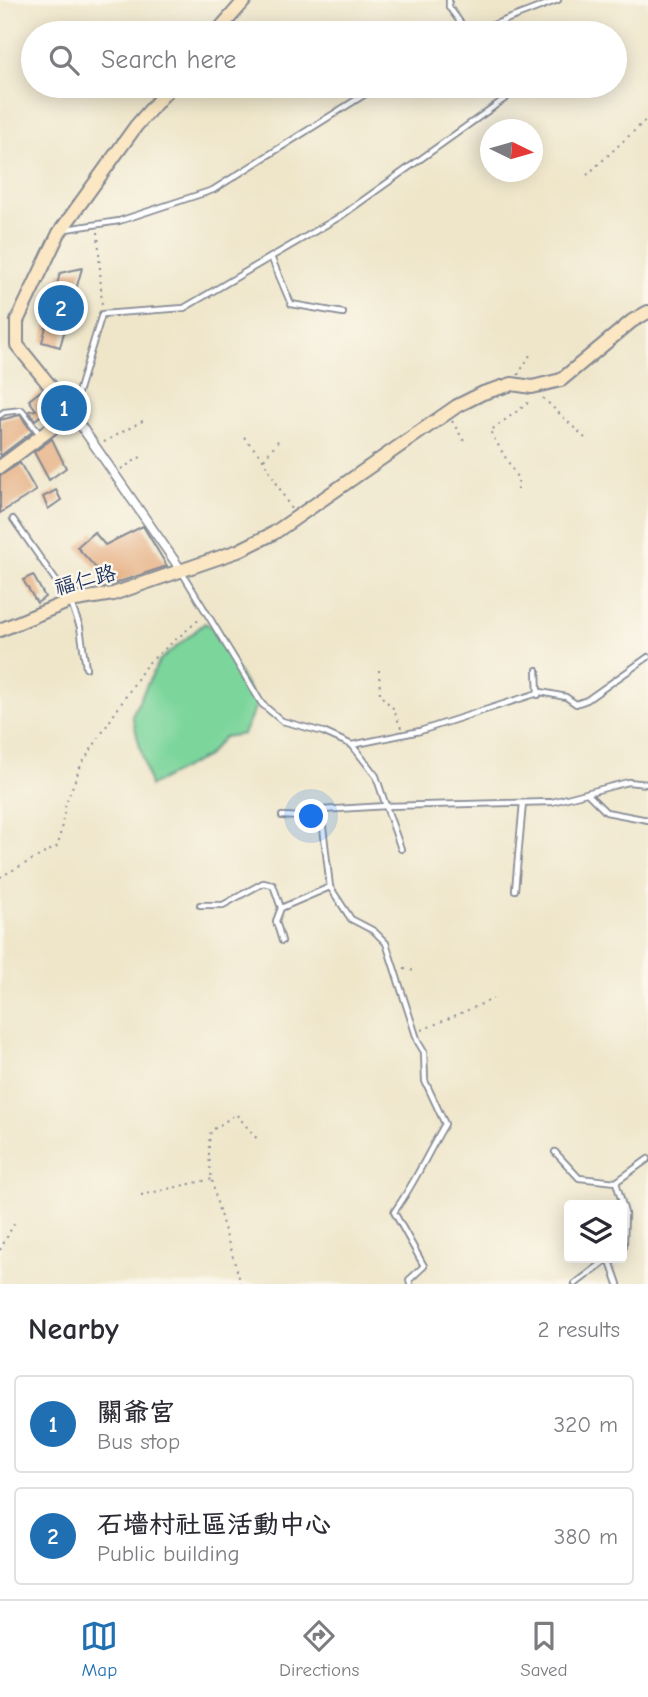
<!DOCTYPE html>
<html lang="en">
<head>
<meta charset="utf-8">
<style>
	:root { --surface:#fff; --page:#f7f7f7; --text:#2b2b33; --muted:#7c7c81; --line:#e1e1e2; --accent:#1f6fb2 }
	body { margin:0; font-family:"Comic Neue","LXGW WenKai TC",sans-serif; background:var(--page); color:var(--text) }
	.controls { position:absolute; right:21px; bottom:21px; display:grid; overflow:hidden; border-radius:7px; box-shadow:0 4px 18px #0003 }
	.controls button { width:63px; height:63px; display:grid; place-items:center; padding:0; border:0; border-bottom:2px solid var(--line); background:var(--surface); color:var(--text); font:35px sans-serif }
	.compass { position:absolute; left:480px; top:119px; width:63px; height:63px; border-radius:50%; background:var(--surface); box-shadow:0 4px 18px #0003; rotate:95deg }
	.you { position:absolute; left:312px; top:817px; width:24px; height:24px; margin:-18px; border:5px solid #fff; border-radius:50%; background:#1a73e8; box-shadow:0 0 0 10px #1a73e833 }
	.badge { display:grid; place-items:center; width:46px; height:46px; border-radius:50%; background:var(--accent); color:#fff; font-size:23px; font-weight:700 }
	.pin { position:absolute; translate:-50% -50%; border:4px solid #fff; box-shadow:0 2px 7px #0006 }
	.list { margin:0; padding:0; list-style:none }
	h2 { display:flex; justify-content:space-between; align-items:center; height:91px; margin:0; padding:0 28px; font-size:30px }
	h2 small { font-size:23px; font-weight:400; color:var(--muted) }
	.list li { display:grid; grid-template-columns:46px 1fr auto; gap:21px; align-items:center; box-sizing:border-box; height:98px; margin:0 14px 14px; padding:0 14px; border:2px solid var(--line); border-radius:7px }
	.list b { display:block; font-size:26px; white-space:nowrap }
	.list p { margin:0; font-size:23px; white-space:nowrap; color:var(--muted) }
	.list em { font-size:23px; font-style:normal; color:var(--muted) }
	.icon { flex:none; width:38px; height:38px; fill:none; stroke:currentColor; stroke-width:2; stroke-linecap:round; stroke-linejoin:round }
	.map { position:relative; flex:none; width:648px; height:1284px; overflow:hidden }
	.search { position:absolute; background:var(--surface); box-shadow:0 4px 18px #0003; left:21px; right:21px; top:21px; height:77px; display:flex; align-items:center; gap:18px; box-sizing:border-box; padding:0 24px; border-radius:38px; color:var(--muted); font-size:26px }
	.sheet { height:315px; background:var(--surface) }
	nav { display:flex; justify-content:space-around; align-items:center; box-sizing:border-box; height:98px; border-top:2px solid var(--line); background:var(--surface); font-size:19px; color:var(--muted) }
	nav a { display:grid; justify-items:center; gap:4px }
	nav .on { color:var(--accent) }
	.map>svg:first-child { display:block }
	.green { fill:#7cd59b; stroke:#4c827c; stroke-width:2 }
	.building { fill:#e5ad80 }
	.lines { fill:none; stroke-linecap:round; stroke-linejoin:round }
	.lane-casing { stroke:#858a94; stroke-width:8 }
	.street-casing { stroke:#858a94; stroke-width:11 }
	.secondary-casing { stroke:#858a94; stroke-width:16 }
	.path { stroke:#858a94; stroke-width:2; stroke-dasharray:2 5; stroke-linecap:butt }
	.lane { stroke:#fff; stroke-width:4.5 }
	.street { stroke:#fff; stroke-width:8 }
	.secondary { stroke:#fbe7c3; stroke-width:12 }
	.labels { text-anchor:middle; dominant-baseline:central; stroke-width:5; stroke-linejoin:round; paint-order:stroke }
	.street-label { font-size:21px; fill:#1b2f5e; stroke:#fbf7ec }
</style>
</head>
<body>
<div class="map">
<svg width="648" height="1284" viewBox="0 0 648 1284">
	<rect width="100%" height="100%" fill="#fbf7ec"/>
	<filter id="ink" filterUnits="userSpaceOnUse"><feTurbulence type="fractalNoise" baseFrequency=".0143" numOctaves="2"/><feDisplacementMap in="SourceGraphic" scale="14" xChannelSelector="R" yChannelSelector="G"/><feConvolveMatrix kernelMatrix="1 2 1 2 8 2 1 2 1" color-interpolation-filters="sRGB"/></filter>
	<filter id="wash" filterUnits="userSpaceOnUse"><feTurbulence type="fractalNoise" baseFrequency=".00686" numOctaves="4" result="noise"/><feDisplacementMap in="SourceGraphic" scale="28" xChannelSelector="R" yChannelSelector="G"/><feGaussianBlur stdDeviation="1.57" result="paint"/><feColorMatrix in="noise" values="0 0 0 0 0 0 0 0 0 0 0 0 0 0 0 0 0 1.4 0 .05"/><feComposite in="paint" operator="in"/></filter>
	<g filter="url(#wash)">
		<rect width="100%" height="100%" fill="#efe6ca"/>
		<path class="green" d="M 205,623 L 213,628 L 257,704 L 243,734 L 224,737 L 207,756 L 150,786 L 132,715 L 159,661 Z"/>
		<g id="blocks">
			<path class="building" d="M 82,268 L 60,347 L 42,342 L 60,273 Z
				M 42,390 L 54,405 L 35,420 L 29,411 L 36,410 L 29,400 Z
				M 20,415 L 32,432 L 0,456 L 0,420 Z
				M 52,439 L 66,468 L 49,480 L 34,452 Z
				M 20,463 L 36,491 L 0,513 L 0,476 Z
				M 56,490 L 61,500 L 48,509 L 43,497 Z
				M 143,526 L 167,566 L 107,586 L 97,569 L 77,547 L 94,532 L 105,545 Z
				M 33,575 L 45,597 L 37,603 L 23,580 Z"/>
		</g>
	</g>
	<g filter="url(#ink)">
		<use href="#blocks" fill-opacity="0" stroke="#858a94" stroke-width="2"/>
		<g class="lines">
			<g class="lane-casing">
				<path id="lane" d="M 449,0 L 449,7 L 468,33
					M 472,33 L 558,0
					M 66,229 L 119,221 L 213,190 L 378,86
					M 271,257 L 291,304 L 343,313
					M 73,409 L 102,314 L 184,308 L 341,216 L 510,95
					M 0,415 L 4,412 L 22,410 L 41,436
					M 13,519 L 70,601 L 80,627 L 86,668
					M 181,571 L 262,704 L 282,721 L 323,732 L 352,745 L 376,776 L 386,806 L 321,810 L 330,887 L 351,919 L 374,931 L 386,943 L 418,1042 L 424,1052 L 425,1081 L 445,1124 C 427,1154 415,1183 394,1212 L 424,1266 L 409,1280 L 410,1284
					M 537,670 L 538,695
					M 352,745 L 420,731 L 541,692 L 566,697 L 576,704 L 587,700 L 648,657
					M 588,794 L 606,812 L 648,820
					M 282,816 L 322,818
					M 401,849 L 386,806 L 552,802 L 628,782 L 648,784
					M 515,890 L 523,803
					M 200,905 L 223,905 L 263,883 L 273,885 L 281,908 L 330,887
					M 281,908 L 276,921 L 282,941
					M 555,1152 L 579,1178 L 616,1182
					M 622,1248 L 624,1246 L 625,1213 L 616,1182 L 648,1159
					M 609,1258 L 618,1284
					M 575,1284 L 609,1258"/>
			</g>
			<g class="street-casing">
				<path id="street" d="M 72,413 L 181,570"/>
			</g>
			<g class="secondary-casing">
				<path id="secondary" d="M 216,33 L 245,0
					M 0,467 L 72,413 L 17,345 L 17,321 L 59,233 L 136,126 L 171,86
					M 0,630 L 70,601 L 113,594 L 238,551 L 274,533 L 457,406 L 483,393 L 512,384 L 532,387 L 561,380 L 632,321 L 648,312"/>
			</g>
			<path class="path" d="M 587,175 L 648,118
				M 98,232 L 102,307
				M 518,375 L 530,355
				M 543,398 L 587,440
				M 452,421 L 464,441
				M 244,437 L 263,459 L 291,509
				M 104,442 L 146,419
				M 264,459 L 281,437
				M 121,469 L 144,455
				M 518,490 L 518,479 L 490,431 L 527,404 L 528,399
				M 379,670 L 380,695 L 393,708 L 401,728
				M 0,877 L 58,846 L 66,803 L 81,765 L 147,664 L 201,618
				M 404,969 L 416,971
				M 422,1030 L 493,999
				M 141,1195 L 212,1179
				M 0,1250 L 15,1222
				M 241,1284 C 230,1244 201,1169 211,1131 L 236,1114 L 258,1140"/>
			<use href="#lane" class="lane"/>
			<use href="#street" class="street"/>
			<use href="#secondary" class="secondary"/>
		</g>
	</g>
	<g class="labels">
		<g class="street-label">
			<text transform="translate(85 580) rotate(-15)">福仁路</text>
		</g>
	</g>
</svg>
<div class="controls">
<button><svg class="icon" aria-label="layers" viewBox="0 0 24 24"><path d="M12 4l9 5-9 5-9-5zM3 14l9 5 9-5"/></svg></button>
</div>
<svg class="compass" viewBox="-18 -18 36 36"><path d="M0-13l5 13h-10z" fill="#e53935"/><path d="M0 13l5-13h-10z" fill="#7c7c81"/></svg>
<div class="you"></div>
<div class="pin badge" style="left:64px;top:408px">1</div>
<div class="pin badge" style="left:61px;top:308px">2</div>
<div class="search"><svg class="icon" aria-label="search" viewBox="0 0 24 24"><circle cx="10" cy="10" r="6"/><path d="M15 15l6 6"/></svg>Search here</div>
</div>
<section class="sheet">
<h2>Nearby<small>2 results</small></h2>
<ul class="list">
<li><span class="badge">1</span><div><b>關爺宮</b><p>Bus stop</p></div><em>320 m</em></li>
<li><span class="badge">2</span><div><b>石墻村社區活動中心</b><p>Public building</p></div><em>380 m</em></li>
</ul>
</section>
<nav>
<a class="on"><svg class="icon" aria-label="map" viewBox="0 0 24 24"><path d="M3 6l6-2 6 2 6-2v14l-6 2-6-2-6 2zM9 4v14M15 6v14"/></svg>Map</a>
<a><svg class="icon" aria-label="directions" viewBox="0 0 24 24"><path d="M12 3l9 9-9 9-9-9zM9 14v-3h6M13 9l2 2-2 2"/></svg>Directions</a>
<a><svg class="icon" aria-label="saved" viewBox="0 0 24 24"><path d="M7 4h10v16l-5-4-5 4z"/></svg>Saved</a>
</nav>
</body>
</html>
